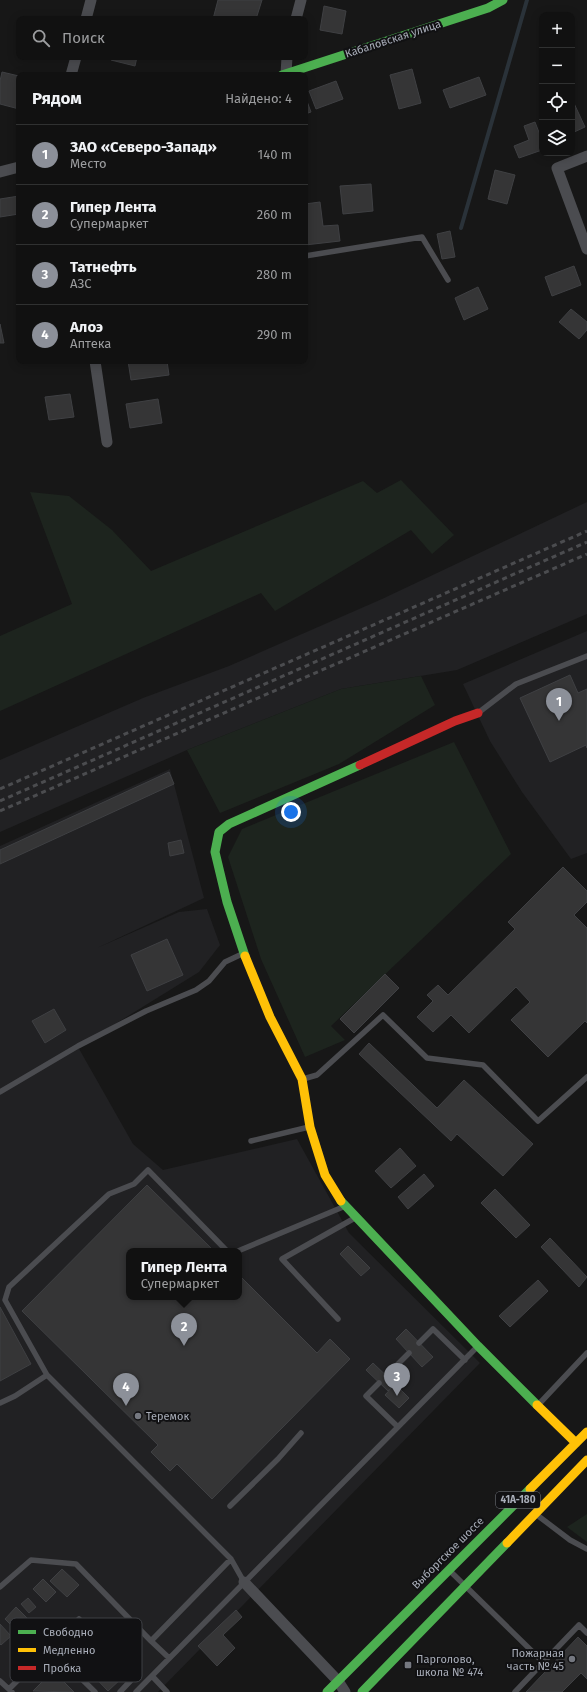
<!DOCTYPE html>
<html lang="ru">
<head>
<meta charset="utf-8">
<style>
	:root { --surface:#111; --page:#1a1a1a; --text:#f1f3f6; --muted:#9c9d9f; --line:#303131; --accent:#8c9099 }
	body { margin:0; font-family:"Fira Sans",sans-serif; background:var(--page); color:var(--text) }
	.controls { position:absolute; right:12px; top:12px; display:grid; overflow:hidden; border-radius:8px; box-shadow:0 2px 10px #0003 }
	.controls button { width:36px; height:36px; display:grid; place-items:center; padding:0; border:0; border-bottom:1px solid var(--line); background:var(--surface); color:var(--text); font:20px sans-serif }
	.you { position:absolute; left:291px; top:812px; width:14px; height:14px; margin:-10px; border:3px solid #fff; border-radius:50%; background:#1a73e8; box-shadow:0 0 0 6px #1a73e833 }
	.badge { display:grid; place-items:center; width:26px; height:26px; border-radius:50%; background:var(--accent); color:#fff; font-size:13px; font-weight:700 }
	.pin { position:absolute; translate:-50% -33px; filter:drop-shadow(0 1px 2px #0008) }
	.pin::after { content:''; position:absolute; top:21px; width:14px; height:12px; background:inherit; clip-path:polygon(0 0,100% 0,50% 100%) }
	.popup { position:absolute; left:126px; top:1248px; width:116px; height:52px; box-sizing:border-box; display:grid; place-content:center; border-radius:8px; background:var(--surface); filter:drop-shadow(0 1px 3px #0005); font-size:13px; white-space:nowrap; color:var(--muted) }
	.popup b { font-size:15px; color:var(--text) }
	.popup::after { content:''; position:absolute; left:50%; top:100%; margin-left:-8px; border:8px solid transparent; border-top-color:var(--surface) }
	.list { margin:0; padding:0; list-style:none }
	h2 { display:flex; justify-content:space-between; align-items:center; height:52px; margin:0; padding:0 16px; font-size:17px }
	h2 small { font-size:13px; font-weight:400; color:var(--muted) }
	.list li { display:grid; grid-template-columns:26px 1fr auto; gap:12px; align-items:center; box-sizing:border-box; height:60px; padding:0 16px; border-top:1px solid var(--line) }
	.list b { display:block; font-size:15px; white-space:nowrap }
	.list p { margin:0; font-size:13px; white-space:nowrap; color:var(--muted) }
	.list em { font-size:13px; font-style:normal; color:var(--muted) }
	.icon { flex:none; width:22px; height:22px; fill:none; stroke:currentColor; stroke-width:2; stroke-linecap:round; stroke-linejoin:round }
	.map { position:relative; flex:none; width:587px; height:1692px; overflow:hidden }
	.search { position:absolute; background:var(--surface); box-shadow:0 2px 10px #0003; left:16px; top:16px; width:292px; height:44px; display:flex; align-items:center; gap:10px; box-sizing:border-box; padding:0 14px; border-radius:8px; color:var(--muted); font-size:15px }
	.panel { position:absolute; background:var(--surface); box-shadow:0 2px 10px #0003; left:16px; top:72px; width:292px; height:292px; border-radius:8px }
	.map>svg:first-child { display:block }
	.built { fill:#212123; fill-rule:evenodd }
	.green { fill:#1d241e }
	.lines { fill:none; stroke-linecap:round; stroke-linejoin:round }
	.stream { stroke:#2a3239; stroke-width:4 }
	.building { fill:#353536; stroke:#3f4043 }
	.lane { stroke:#4b4c50; stroke-width:5.5 }
	.street { stroke:#4b4c50; stroke-width:11 }
	.fast { stroke:#4caf50; stroke-width:9 }
	.slow { stroke:#ffc107; stroke-width:9 }
	.jam { stroke:#c62828; stroke-width:9 }
	.rail { stroke:#4b4c4f; stroke-width:3; stroke-dasharray:5 4; stroke-linecap:butt }
	.poi-dot { fill:#757880; stroke:#111113; stroke-width:1.5 }
	.labels { text-anchor:middle; dominant-baseline:central; stroke-width:4; stroke-linejoin:round; paint-order:stroke }
	.shield { fill:#111113; stroke:#7b7e86; stroke-width:1 }
	.shield-label { font-size:10px; font-weight:bold; fill:#a8adb8 }
	.street-label { font-size:11px; fill:#a8adb8; stroke:#111113 }
	.poi-label { font-size:11px; fill:#a8adb8; stroke:#111113; text-anchor:start }
	.key { fill:#111113; stroke:#3e4045; stroke-width:1 }
	.key-label { font-size:11px; fill:#a8adb8 }
</style>
</head>
<body>
<div class="map">
<svg width="587" height="1692" viewBox="0 0 587 1692">
	<rect width="100%" height="100%" fill="#171717"/>
	<path class="built" d="M 587,502 L 587,614 L 457,670 L 341,689 L 187,750 L 0,832 L 0,760 L 143,698 L 229,666 L 382,599 Z
		M 587,631 L 587,853 L 571,859 L 522,792 L 490,741 L 463,684 Z
		M 170,769 L 204,898 L 97,948 L 179,912 L 207,909 L 220,945 L 199,972 L 78,1047 L 133,1144 L 163,1170 L 297,1139 L 349,1233 L 480,1363 L 158,1692 L 0,1692 L 0,846 ZM 129,1251 L 239,1251 L 239,1297 L 129,1297 Z"/>
	<path class="green" d="M 401,480 L 454,535 L 432,554 L 411,530 L 275,611 L 261,593 L 0,711 L 0,636 L 72,604 L 30,492 L 69,496 L 112,530 L 151,571 L 363,481 L 377,493 Z
		M 421,676 L 435,705 L 339,764 L 220,813 L 187,750 L 341,689 Z
		M 454,742 L 511,854 L 331,1026 L 345,1040 L 305,1057 L 261,959 L 228,857 L 242,829 Z
		M 587,1514 L 587,1542 L 567,1527 Z"/>
	<g class="lines">
		<path class="stream" d="M 461,228 L 527,0"/>
	</g>
	<path class="building" d="M 218,0 L 262,0 L 256,19 L 213,19 Z
		M 324,6 L 346,11 L 342,34 L 320,30 Z
		M 112,57 L 137,57 L 135,66 L 111,60 Z
		M 412,69 L 421,103 L 399,109 L 390,75 Z
		M 2,72 L 19,76 L 19,109 L 0,104 L 0,81 Z
		M 479,77 L 486,95 L 450,108 L 443,90 Z
		M 336,81 L 343,99 L 316,109 L 309,91 Z
		M 305,96 L 311,112 L 305,114 Z
		M 572,99 L 585,127 L 572,133 Z
		M 535,122 L 542,140 L 542,150 L 519,158 L 514,146 L 529,140 L 524,126 Z
		M 495,170 L 515,175 L 507,204 L 488,199 Z
		M 371,184 L 373,211 L 343,214 L 340,186 Z
		M 19,196 L 19,214 L 0,217 L 0,199 Z
		M 320,202 L 323,226 L 338,225 L 340,241 L 305,245 L 305,204 Z
		M 450,231 L 455,257 L 442,259 L 437,234 Z
		M 574,266 L 581,285 L 552,296 L 545,277 Z
		M 478,287 L 488,309 L 464,320 L 455,298 Z
		M 571,309 L 587,322 L 587,330 L 579,339 L 559,322 Z
		M 0,324 L 4,343 L 0,343 Z
		M 128,361 L 167,361 L 169,375 L 131,380 Z
		M 70,394 L 74,417 L 49,420 L 45,397 Z
		M 158,399 L 162,423 L 130,428 L 126,404 Z
		M 570,675 L 578,693 L 587,689 L 587,748 L 586,745 L 550,762 L 520,698 Z
		M 169,772 L 174,784 L 0,864 L 0,850 Z
		M 181,840 L 184,853 L 170,856 L 168,843 Z
		M 563,867 L 587,891 L 587,902 L 574,915 L 587,928 L 587,1023 L 585,1021 L 548,1057 L 511,1020 L 530,1002 L 516,987 L 469,1033 L 451,1015 L 433,1032 L 417,1017 L 433,1001 L 427,995 L 438,985 L 448,995 L 515,929 L 508,922 Z
		M 167,939 L 183,975 L 147,991 L 131,955 Z
		M 385,974 L 399,988 L 354,1033 L 340,1019 Z
		M 54,1009 L 66,1030 L 45,1043 L 32,1021 Z
		M 369,1043 L 437,1108 L 464,1080 L 533,1144 L 503,1176 L 457,1134 L 451,1141 L 359,1054 Z
		M 400,1148 L 416,1166 L 391,1188 L 375,1171 Z
		M 424,1174 L 434,1186 L 408,1209 L 398,1197 Z
		M 147,1185 L 214,1251 L 129,1251 L 129,1297 L 239,1297 L 239,1275 L 317,1353 L 330,1339 L 350,1359 L 212,1499 L 177,1464 L 170,1471 L 151,1452 L 158,1445 L 22,1311 Z
		M 495,1189 L 530,1225 L 516,1238 L 481,1203 Z
		M 550,1238 L 587,1277 L 579,1287 L 541,1247 Z
		M 348,1246 L 370,1268 L 361,1276 L 340,1254 Z
		M 538,1280 L 548,1291 L 510,1327 L 499,1316 Z
		M 0,1307 L 31,1364 L 0,1381 Z
		M 406,1329 L 433,1357 L 422,1367 L 396,1339 Z
		M 373,1363 L 395,1384 L 388,1391 L 366,1370 Z
		M 395,1384 L 409,1398 L 399,1408 L 385,1395 Z
		M 62,1569 L 79,1585 L 67,1597 L 50,1581 Z
		M 43,1579 L 56,1592 L 46,1602 L 33,1589 Z
		M 28,1598 L 36,1607 L 29,1613 L 21,1604 Z
		M 16,1607 L 27,1618 L 16,1630 L 5,1619 Z
		M 236,1610 L 242,1617 L 223,1635 L 235,1648 L 217,1666 L 198,1646 Z
		M 0,1624 L 11,1636 L 1,1645 L 0,1644 Z
		M 80,1632 L 123,1677 L 108,1691 L 65,1646 Z
		M 578,1637 L 587,1646 L 587,1679 L 581,1673 L 562,1692 L 526,1692 Z
		M 53,1671 L 74,1692 L 33,1691 Z"/>
	<g class="lines">
		<path class="lane" d="M 305,256 L 422,237 L 448,280
			M 478,713 L 516,684 L 587,656
			M 303,1079 L 317,1075 L 383,1015 L 427,1058 L 483,1065 L 538,1121 L 587,1077
			M 0,1092 L 78,1046 L 146,1011 L 196,990 L 209,981 L 225,962 L 242,954
			M 251,1141 L 309,1127
			M 238,1251 L 343,1207
			M 338,1319 L 282,1259 L 353,1219
			M 419,1343 L 433,1329 L 465,1360
			M 47,1375 L 5,1300 L 9,1287 L 109,1194 L 134,1184 L 148,1170 L 227,1251
			M 386,1376 L 409,1353
			M 379,1383 L 366,1396 L 398,1427
			M 0,1403 L 15,1396 L 47,1375 L 231,1559 L 244,1582
			M 539,1404 L 587,1353
			M 230,1506 L 278,1459 L 301,1433
			M 537,1515 L 570,1540 L 587,1549
			M 450,1571 L 543,1662
			M 0,1587 L 31,1560 L 76,1564 L 151,1641 L 231,1559
			M 151,1641 L 168,1657
			M 50,1648 L 95,1692
			M 152,1676 L 167,1692
			M 0,1681 L 12,1692
			M 9,1689 L 79,1619 L 136,1675 L 120,1692
			M 136,1692 L 477,1347
			M 515,1692 L 579,1625 L 587,1633"/>
		<path class="street" d="M 86,19 L 91,0
			M 296,19 L 301,0
			M 286,74 L 287,57
			M 71,75 L 76,57
			M 587,156 L 557,168 L 587,249
			M 0,172 L 19,167
			M 95,361 L 107,442
			M 244,1582 L 338,1681 L 345,1692"/>
		<path class="fast" d="M 282,75 L 488,8 L 503,0
			M 245,956 L 227,902 L 215,852 L 219,832 L 229,824 L 360,765
			M 341,1201 L 478,1346 L 537,1405
			M 327,1692 L 530,1489
			M 362,1692 L 507,1543"/>
		<path class="slow" d="M 245,956 L 270,1017 L 302,1079 L 310,1127 L 325,1175 L 341,1201
			M 537,1405 L 576,1443
			M 530,1489 L 587,1432
			M 507,1543 L 587,1460"/>
		<path class="jam" d="M 360,765 L 455,721 L 478,713"/>
		<path class="rail" d="M 0,789 L 587,531
			M 0,801 L 587,542
			M 0,811 L 587,554"/>
	</g>
	<g class="poi-dot">
		<circle cx="138" cy="1416" r="4"/>
		<circle cx="572" cy="1659" r="4"/>
		<rect x="404" y="1661" width="8" height="8" rx="2"/>
	</g>
	<g class="labels">
		<rect class="shield" x="496" y="1492" width="44" height="16" rx="3"/>
		<g class="shield-label">
			<text x="518" y="1500">41А-180</text>
		</g>
		<g class="street-label">
			<text transform="translate(393 39) rotate(-18)">Кабаловская улица</text>
			<text transform="translate(448 1553) rotate(-45)">Выборгское шоссе</text>
		</g>
		<g class="poi-label">
			<text x="146" y="1416">Теремок</text>
			<text x="564" y="1653" text-anchor="end">Пожарная<tspan x="564" dy="13">часть № 45</tspan></text>
			<text x="416" y="1659">Парголово,<tspan x="416" dy="13">школа № 474</tspan></text>
		</g>
	</g>
	<rect x="10" y="1618" width="132" height="64" rx="6" class="key"/>
	<rect x="18" y="1630" width="18" height="4" fill="#4caf50"/>
	<rect x="18" y="1648" width="18" height="4" fill="#ffc107"/>
	<rect x="18" y="1666" width="18" height="4" fill="#c62828"/>
	<g class="key-label">
		<text x="43" y="1636">Свободно</text>
		<text x="43" y="1654">Медленно</text>
		<text x="43" y="1672">Пробка</text>
	</g>
</svg>
<div class="controls">
<button>+</button>
<button>−</button>
<button><svg class="icon" aria-label="locate" viewBox="0 0 24 24"><circle cx="12" cy="12" r="6"/><path d="M12 2v4M12 18v4M2 12h4M18 12h4"/></svg></button>
<button><svg class="icon" aria-label="layers" viewBox="0 0 24 24"><path d="M12 4l9 5-9 5-9-5zM3 14l9 5 9-5"/></svg></button>
</div>
<div class="you"></div>
<div class="pin badge" style="left:559px;top:721px">1</div>
<div class="pin badge" style="left:184px;top:1346px">2</div>
<div class="popup"><b>Гипер Лента</b>Супермаркет</div>
<div class="pin badge" style="left:397px;top:1396px">3</div>
<div class="pin badge" style="left:126px;top:1406px">4</div>
<div class="search"><svg class="icon" aria-label="search" viewBox="0 0 24 24"><circle cx="10" cy="10" r="6"/><path d="M15 15l6 6"/></svg>Поиск</div>
<section class="panel">
<h2>Рядом<small>Найдено: 4</small></h2>
<ul class="list">
<li><span class="badge">1</span><div><b>ЗАО «Северо-Запад»</b><p>Место</p></div><em>140 m</em></li>
<li><span class="badge">2</span><div><b>Гипер Лента</b><p>Супермаркет</p></div><em>260 m</em></li>
<li><span class="badge">3</span><div><b>Татнефть</b><p>АЗС</p></div><em>280 m</em></li>
<li><span class="badge">4</span><div><b>Алоэ</b><p>Аптека</p></div><em>290 m</em></li>
</ul>
</section>
</div>
</body>
</html>
